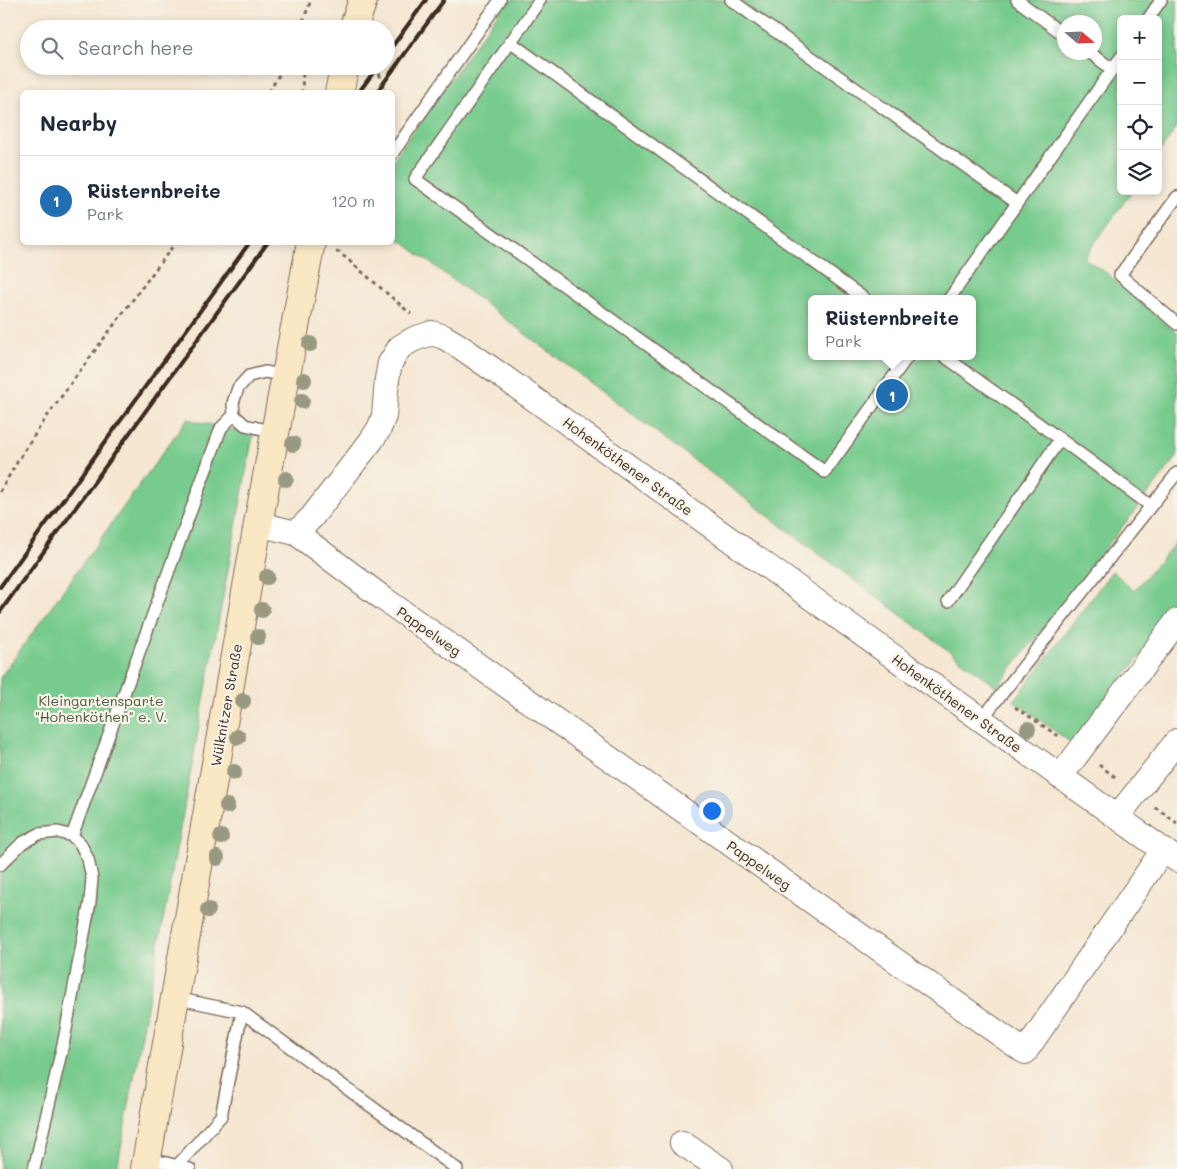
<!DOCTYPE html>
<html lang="en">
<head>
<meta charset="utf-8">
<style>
	:root { --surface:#fff; --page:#f2f2f3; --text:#1f2937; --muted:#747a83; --line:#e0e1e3; --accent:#1f6fb2 }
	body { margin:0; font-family:Mali,sans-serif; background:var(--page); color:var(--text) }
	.controls { position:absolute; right:15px; top:15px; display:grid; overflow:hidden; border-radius:8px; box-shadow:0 2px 8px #0003 }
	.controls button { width:45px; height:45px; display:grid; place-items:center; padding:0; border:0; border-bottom:1px solid var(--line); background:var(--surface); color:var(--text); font:25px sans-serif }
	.compass { position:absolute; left:1057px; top:15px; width:45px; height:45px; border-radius:50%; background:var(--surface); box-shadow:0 2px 8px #0003; rotate:109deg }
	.you { position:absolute; left:711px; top:810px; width:18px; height:18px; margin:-12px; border:4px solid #fff; border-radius:50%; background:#1a73e8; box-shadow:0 0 0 8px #1a73e833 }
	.badge { display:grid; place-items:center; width:32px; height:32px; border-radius:50%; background:var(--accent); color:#fff; font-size:16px; font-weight:700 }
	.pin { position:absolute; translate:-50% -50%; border:2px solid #fff; box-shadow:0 1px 5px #0006 }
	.popup { position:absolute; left:808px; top:295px; width:168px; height:65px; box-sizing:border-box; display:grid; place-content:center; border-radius:8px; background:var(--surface); filter:drop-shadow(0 1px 4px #0005); font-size:16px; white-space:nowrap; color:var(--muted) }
	.popup b { font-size:19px; color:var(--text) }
	.popup::after { content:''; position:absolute; left:50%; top:100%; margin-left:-10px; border:10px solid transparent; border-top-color:var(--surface) }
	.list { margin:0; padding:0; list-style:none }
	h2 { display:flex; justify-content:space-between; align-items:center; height:65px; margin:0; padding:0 20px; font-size:21px }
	h2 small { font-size:16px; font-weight:400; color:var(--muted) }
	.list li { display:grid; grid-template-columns:32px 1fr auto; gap:15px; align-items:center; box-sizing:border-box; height:90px; padding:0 20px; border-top:1px solid var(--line) }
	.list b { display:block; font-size:19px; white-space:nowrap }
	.list p { margin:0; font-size:16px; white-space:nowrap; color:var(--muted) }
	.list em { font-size:16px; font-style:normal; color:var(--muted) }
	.icon { flex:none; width:28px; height:28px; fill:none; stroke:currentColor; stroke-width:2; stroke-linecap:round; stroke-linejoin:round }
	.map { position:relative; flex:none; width:1177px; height:1169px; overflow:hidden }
	.search { position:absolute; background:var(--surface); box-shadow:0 2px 8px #0003; left:20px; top:20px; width:375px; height:55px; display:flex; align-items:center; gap:12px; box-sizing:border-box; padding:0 18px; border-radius:28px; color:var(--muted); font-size:19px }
	.panel { position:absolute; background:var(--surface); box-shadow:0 2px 8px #0003; left:20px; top:90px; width:375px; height:155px; border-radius:8px }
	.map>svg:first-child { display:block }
	.green { fill:#77cb8e; stroke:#597a56; fill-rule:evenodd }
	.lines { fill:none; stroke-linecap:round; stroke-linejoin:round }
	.lane-casing { stroke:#7c6c5d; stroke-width:14 }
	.street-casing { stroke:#7c6c5d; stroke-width:26 }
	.secondary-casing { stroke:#7c6c5d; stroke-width:30 }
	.path { stroke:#7c6c5d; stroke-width:3; stroke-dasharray:4 4; stroke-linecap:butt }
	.lane { stroke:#fff; stroke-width:11 }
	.street { stroke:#fff; stroke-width:24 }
	.secondary { stroke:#fae7c3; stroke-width:28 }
	.rail { stroke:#3b2a1e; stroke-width:4 }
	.tree { fill:#999982 }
	.labels { text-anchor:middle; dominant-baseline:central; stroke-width:4.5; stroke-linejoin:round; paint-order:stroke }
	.street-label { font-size:14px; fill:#3b2a1e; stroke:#f7f3e8 }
	.park-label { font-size:14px; fill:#4d5a40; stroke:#f7f3e8 }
</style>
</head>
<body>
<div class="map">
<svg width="1177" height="1169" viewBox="0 0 1177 1169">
	<rect width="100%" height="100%" fill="#f7f3e8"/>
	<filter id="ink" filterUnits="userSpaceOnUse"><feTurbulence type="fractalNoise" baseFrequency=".02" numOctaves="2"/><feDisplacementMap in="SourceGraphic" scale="10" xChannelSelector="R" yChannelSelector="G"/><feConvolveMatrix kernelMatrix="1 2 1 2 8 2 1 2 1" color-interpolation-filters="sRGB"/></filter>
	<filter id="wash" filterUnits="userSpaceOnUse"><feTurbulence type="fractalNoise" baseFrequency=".0096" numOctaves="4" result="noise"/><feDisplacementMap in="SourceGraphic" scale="20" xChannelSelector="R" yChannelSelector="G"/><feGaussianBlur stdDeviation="1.12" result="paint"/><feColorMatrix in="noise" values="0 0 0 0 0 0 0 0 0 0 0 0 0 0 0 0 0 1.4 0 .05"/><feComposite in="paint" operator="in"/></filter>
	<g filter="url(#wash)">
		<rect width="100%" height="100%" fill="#f5e7d2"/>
		<path class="green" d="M 507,0 L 1177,0 L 1177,127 L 1158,154 L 1158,19 L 1121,19 L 1121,191 L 1132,191 L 1084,258 L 1105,272 L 1177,333 L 1177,457 L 997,687 L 393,235 L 393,160 ZM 1064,22 L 1094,22 L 1094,52 L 1064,52 ZM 812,299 L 972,299 L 972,356 L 812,356 Z
			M 187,419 L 253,435 L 117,1169 L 0,1169 L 0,678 Z
			M 1177,541 L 1177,610 L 1071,743 L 1014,701 L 1112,571 L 1134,591 Z"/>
	</g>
	<g filter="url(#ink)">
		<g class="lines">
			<g class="lane-casing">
				<path id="lane" d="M 540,0 L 415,179 L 825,472 L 908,356
					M 731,0 L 1017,203
					M 1017,0 L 1064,35
					M 1148,19 L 1161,0
					M 510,42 L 865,299
					M 1089,52 L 1112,69
					M 392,154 L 500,0
					M 1177,197 L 1120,275 L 1177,324
					M 949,299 L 1121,57
					M 944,356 L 1060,439 L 1151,506
					M 275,432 L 245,425 L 234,415 L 233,403 L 238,388 L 249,376 L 265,372 L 286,376
					M 948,601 L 1060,439
					M 981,720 L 1177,473
					M 72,836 L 221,428 L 234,415
					M 0,865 L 22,843 L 39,834 L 58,832 L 72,836 L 80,843 L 88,859 L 92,878 L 90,902 L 64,1040 L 34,1169
					M 175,998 L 242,1012 L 457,1169
					M 147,1158 L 190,1169
					M 177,1166 L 221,1116 L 242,1012"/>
			</g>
			<g class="street-casing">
				<path id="street" d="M 258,524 L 296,533 L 312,517 L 371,441 L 379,429 L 384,416 L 387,379 L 390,363 L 400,347 L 414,339 L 432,333 L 444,337 L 459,346 L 495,371 L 1177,860
					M 296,533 L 384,599 L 1025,1052 L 1163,850
					M 1060,777 L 1177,621
					M 1117,817 L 1177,741
					M 682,1143 L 721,1169"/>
			</g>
			<g class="secondary-casing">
				<path id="secondary" d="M 353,29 L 363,0
					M 339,92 L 345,66
					M 145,1169 L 258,524 L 311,242"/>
			</g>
			<path class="path" d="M 300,29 L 311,0
				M 301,66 L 303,69 L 302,92
				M 377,66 L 385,92
				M 269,92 L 284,66
				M 336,252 L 339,252 L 411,314
				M 0,492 C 20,455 44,420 69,386 C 104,338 140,290 176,242
				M 1015,707 L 1060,737
				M 1099,765 L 1118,779
				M 1155,807 L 1177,823"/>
			<use href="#lane" class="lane"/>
			<use href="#street" class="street"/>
			<use href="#secondary" class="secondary"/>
			<path class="rail" d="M 386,55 L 426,0
				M 359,92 L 378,66
				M 377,92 L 444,0
				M 0,587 L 250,242
				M 0,612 L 268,242"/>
		</g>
		<g class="tree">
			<circle cx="310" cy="344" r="8"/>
			<circle cx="304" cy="380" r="8"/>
			<circle cx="302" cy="401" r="8"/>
			<circle cx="293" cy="444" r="8"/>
			<circle cx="286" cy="479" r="8"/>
			<circle cx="267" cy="577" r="8"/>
			<circle cx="262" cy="610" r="8"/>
			<circle cx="258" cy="637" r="8"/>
			<circle cx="243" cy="701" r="8"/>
			<circle cx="1028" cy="729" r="8"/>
			<circle cx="238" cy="737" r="8"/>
			<circle cx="234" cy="772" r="8"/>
			<circle cx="227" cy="806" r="8"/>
			<circle cx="221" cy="837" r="8"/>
			<circle cx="217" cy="858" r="8"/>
			<circle cx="208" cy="910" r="8"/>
		</g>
	</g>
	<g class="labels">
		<g class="street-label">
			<text transform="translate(628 466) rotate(36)">Hohenköthener Straße</text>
			<text transform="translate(429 631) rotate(35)">Pappelweg</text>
			<text transform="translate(957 703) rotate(36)">Hohenköthener Straße</text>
			<text transform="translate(226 705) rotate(-80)">Wülknitzer Straße</text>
			<text transform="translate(759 865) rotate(35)">Pappelweg</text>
		</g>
		<g class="park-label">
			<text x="101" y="700">Kleingartensparte<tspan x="101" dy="16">"Hohenköthen" e. V.</tspan></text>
		</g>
	</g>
</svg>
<div class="controls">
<button>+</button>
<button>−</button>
<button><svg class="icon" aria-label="locate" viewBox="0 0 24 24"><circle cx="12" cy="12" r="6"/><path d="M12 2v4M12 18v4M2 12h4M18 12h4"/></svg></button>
<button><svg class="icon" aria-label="layers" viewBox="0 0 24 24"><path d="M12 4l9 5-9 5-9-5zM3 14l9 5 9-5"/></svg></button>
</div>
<svg class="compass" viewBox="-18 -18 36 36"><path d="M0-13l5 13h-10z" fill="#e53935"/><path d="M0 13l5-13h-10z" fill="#747a83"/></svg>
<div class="you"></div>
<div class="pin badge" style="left:892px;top:395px">1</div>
<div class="popup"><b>Rüsternbreite</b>Park</div>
<div class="search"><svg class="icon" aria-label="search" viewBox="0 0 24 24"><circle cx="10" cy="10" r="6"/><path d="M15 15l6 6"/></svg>Search here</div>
<section class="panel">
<h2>Nearby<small></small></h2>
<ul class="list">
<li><span class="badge">1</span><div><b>Rüsternbreite</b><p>Park</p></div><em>120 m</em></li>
</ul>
</section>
</div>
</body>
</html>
